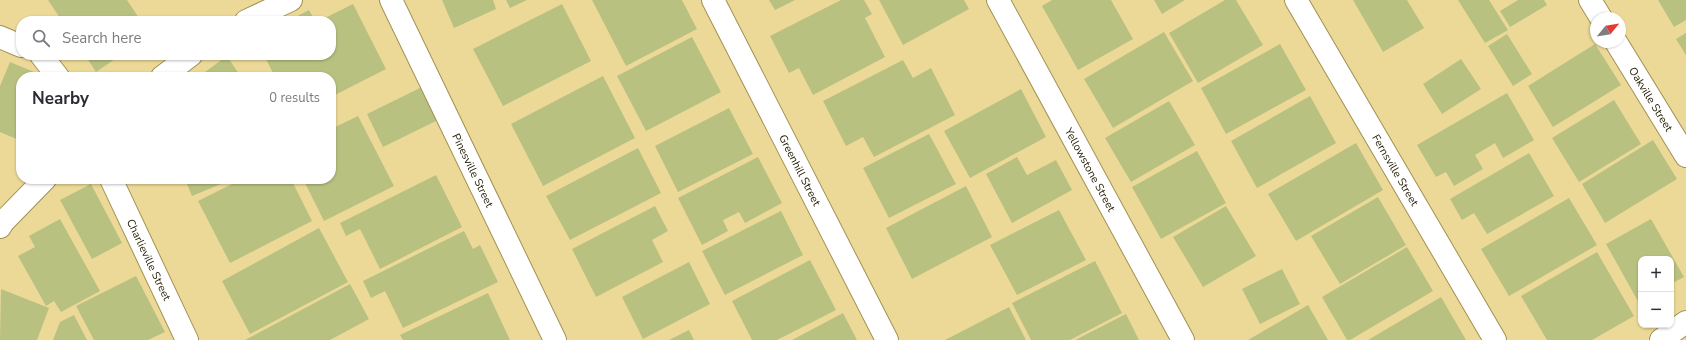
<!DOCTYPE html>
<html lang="en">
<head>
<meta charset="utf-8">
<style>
	:root { --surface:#fff; --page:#f2f2f3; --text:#2b2b33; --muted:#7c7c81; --line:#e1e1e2 }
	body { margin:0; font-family:"Nunito Sans",sans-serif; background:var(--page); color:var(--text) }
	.controls { position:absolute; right:12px; bottom:12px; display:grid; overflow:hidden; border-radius:8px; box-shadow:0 1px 3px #0004 }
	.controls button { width:36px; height:36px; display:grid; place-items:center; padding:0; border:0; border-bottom:1px solid var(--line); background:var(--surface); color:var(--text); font:20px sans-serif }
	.compass { position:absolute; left:1590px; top:12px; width:36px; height:36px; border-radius:50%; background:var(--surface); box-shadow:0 1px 3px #0004; rotate:60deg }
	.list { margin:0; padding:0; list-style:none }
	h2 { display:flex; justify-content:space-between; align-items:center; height:52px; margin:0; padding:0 16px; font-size:17px }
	h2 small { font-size:13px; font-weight:400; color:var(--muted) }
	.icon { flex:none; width:22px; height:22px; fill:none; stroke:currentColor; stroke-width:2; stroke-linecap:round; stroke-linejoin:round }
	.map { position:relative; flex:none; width:1686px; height:340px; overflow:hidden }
	.search { position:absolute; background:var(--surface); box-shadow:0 1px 3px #0004; left:16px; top:16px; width:320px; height:44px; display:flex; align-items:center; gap:10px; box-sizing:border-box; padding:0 14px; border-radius:16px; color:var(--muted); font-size:15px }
	.panel { position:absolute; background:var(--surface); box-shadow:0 1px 3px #0004; left:16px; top:72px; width:320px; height:112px; border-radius:16px }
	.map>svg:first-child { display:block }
	.building { fill:#b9c181 }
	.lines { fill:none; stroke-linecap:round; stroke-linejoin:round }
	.minor-casing { stroke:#a39152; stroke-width:24 }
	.minor { stroke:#fff; stroke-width:22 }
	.labels { text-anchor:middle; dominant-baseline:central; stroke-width:3; stroke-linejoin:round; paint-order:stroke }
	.street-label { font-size:11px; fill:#1f1800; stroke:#fefaee }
</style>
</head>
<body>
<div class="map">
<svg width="1686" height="340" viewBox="0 0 1686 340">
	<rect width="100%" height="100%" fill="#ecd998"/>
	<path class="building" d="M 48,0 L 127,0 L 141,21 L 62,21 Z
		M 442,0 L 493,0 L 496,9 L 454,28 Z
		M 506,0 L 527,0 L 510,8 Z
		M 592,0 L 682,0 L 697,29 L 626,66 Z
		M 769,0 L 795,0 L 775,10 Z
		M 841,0 L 864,0 L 872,14 L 865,18 L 885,57 L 813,95 L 799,68 L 789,73 L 770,36 Z
		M 879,0 L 964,0 L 969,9 L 903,45 Z
		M 1052,0 L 1111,0 L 1133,39 L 1078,70 L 1042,6 Z
		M 1154,0 L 1185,0 L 1162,14 Z
		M 1225,0 L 1236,0 L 1263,45 L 1198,83 L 1169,33 Z
		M 1353,0 L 1407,0 L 1424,28 L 1383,52 Z
		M 1458,0 L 1489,0 L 1508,30 L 1485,43 Z
		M 1518,0 L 1544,0 L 1547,5 L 1510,27 L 1500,11 Z
		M 1658,0 L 1686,0 L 1686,20 L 1674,27 Z
		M 353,4 L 386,69 L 331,97 L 331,77 L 275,77 L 264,55 L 331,55 L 331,21 L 319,21 Z
		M 562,4 L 591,61 L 503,106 L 473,49 Z
		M 309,10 L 315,21 L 288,21 Z
		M 1164,32 L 1193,81 L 1113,128 L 1084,79 Z
		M 1686,33 L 1686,55 L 1676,39 Z
		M 1507,34 L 1532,74 L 1513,86 L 1488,46 Z
		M 692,37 L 721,92 L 646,131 L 617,76 Z
		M 1280,44 L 1306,90 L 1226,134 L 1201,88 Z
		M 1595,44 L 1621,85 L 1553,127 L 1528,86 Z
		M 85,55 L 121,55 L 96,72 Z
		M 227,56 L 241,77 L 198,77 Z
		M 1461,59 L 1481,89 L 1442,114 L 1423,84 Z
		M 903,60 L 913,78 L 931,68 L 955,115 L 874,157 L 863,137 L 846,146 L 823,101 Z
		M 10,62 L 46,77 L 21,77 L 21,141 L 0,132 L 0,86 Z
		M 603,76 L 635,138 L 543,186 L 511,124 Z
		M 426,85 L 442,118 L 383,147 L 367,114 Z
		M 1021,89 L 1046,137 L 970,178 L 944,131 Z
		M 1507,93 L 1534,140 L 1503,158 L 1495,143 L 1475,155 L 1483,169 L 1454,186 L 1446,172 L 1436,177 L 1417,145 Z
		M 1310,96 L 1336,143 L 1257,188 L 1231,141 Z
		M 1614,100 L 1641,144 L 1579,182 L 1552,138 Z
		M 1169,101 L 1195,145 L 1131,182 L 1105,138 Z
		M 729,108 L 753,154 L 678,192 L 655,146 Z
		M 358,116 L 394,186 L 324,221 L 303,179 L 331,179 L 331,129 Z
		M 929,134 L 956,184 L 889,218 L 863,168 Z
		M 1653,140 L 1677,179 L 1605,223 L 1582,184 Z
		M 1356,143 L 1383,190 L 1296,241 L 1268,194 Z
		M 638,148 L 661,193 L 570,240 L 546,196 Z
		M 1197,151 L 1226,203 L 1161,239 L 1132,187 Z
		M 1529,153 L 1554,196 L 1487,234 L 1474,213 L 1462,220 L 1450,199 Z
		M 758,157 L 782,203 L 745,223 L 739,212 L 723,220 L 728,231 L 702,245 L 678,198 Z
		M 1017,157 L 1027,175 L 1056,160 L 1072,190 L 1012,223 L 986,174 Z
		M 436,175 L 462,227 L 380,269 L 360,229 L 346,236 L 340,223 Z
		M 185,179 L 228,179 L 228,181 L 192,196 Z
		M 242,179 L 291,179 L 312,221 L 230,263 L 198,201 Z
		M 91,184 L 122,243 L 92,259 L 60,200 Z
		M 966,186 L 992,237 L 912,279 L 886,228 Z
		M 1378,197 L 1406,245 L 1340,284 L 1311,236 Z
		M 1569,198 L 1597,245 L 1509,296 L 1481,249 Z
		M 655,206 L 668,231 L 652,240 L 663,262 L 596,297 L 572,249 Z
		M 1226,206 L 1256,256 L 1203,287 L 1173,237 Z
		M 1059,210 L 1086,260 L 1017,295 L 990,245 Z
		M 781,211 L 803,255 L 725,295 L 702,251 Z
		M 60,219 L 100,291 L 61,312 L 54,301 L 46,306 L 18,256 L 35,247 L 29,236 Z
		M 1651,219 L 1684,277 L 1671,284 L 1671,259 L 1641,259 L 1641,301 L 1639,303 L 1606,244 Z
		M 319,228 L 348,282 L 250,334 L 222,281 Z
		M 464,231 L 473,249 L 480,245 L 498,282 L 403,328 L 385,291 L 371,298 L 363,281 Z
		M 1407,247 L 1433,291 L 1350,340 L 1347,340 L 1322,297 Z
		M 1597,252 L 1634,316 L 1592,340 L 1547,340 L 1521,296 Z
		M 810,260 L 836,310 L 777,340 L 752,340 L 732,301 Z
		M 1095,261 L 1122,313 L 1070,340 L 1031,340 L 1012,303 Z
		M 689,262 L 710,304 L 643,339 L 622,297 Z
		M 1282,269 L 1300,304 L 1260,324 L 1242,289 Z
		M 136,276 L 165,332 L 148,340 L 94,340 L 76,306 Z
		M 350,284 L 369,319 L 330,340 L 245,340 Z
		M 1,289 L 49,308 L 37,340 L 0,340 Z
		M 488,293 L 510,340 L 403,340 L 400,335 Z
		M 1441,297 L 1466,340 L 1368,340 Z
		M 1308,305 L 1328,340 L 1248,340 Z
		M 1009,307 L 1026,340 L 945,340 Z
		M 843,313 L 857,340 L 792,340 Z
		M 1126,314 L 1139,340 L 1075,340 Z
		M 74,315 L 87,340 L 53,340 L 60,322 Z
		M 689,330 L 694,340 L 669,340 Z"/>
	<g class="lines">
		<g class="minor-casing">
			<g id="minor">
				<path id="s1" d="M 391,0 L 555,340"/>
				<path id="s2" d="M 713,0 L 887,340"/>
				<path id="s3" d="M 998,0 L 1183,340"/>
				<path id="s4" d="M 1296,0 L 1495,340"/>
				<path d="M 1590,0 L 1601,18"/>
				<path d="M 246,21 L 291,0"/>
				<path d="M 0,37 L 21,46"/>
				<path id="s5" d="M 1616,42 L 1686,156"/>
				<path d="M 41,55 L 58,77"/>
				<path d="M 162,77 L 191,55"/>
				<path id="s6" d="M 111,179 L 187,340"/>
				<path d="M 0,227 L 3,222 L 45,179"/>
				<path d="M 1661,340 L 1686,322"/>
			</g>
		</g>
		<use href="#minor" class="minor"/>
	</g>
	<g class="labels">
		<g class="street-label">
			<text stroke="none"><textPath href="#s5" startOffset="67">Oakville Street</textPath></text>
			<text stroke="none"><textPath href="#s1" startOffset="189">Pinesville Street</textPath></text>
			<text stroke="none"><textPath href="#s2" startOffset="191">Greenhill Street</textPath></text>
			<text stroke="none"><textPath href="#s3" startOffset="193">Yellowstone Street</textPath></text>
			<text stroke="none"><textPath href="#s4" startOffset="197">Fernsville Street</textPath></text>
			<text stroke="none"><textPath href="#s6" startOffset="89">Charlieville Street</textPath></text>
		</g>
	</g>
</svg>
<div class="controls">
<button>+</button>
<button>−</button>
</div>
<svg class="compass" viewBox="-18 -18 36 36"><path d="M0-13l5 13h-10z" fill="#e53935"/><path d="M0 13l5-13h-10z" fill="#7c7c81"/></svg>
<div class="search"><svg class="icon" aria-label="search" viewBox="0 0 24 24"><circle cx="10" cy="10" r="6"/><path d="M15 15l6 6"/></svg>Search here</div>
<section class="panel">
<h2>Nearby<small>0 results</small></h2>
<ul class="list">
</ul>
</section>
</div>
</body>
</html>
